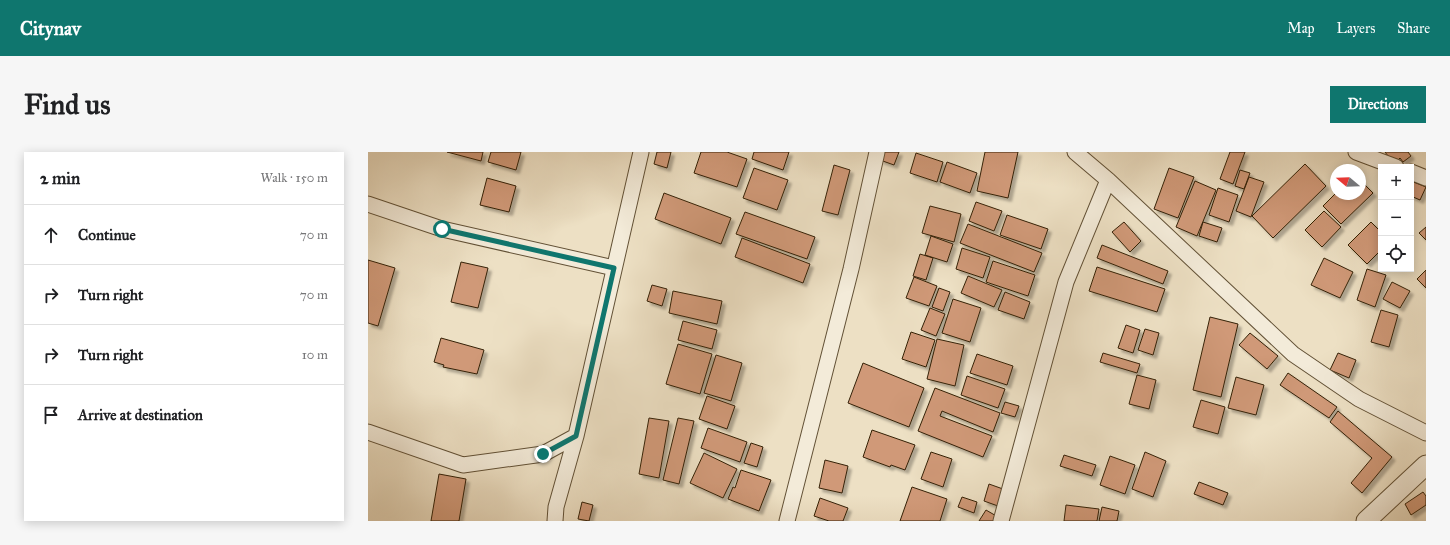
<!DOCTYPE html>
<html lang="en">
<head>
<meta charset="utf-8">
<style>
	:root { --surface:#fff; --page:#f6f6f6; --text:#202124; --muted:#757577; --line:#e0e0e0; --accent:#0f766e }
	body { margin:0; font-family:"IM FELL Great Primer",serif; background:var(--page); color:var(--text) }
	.controls { position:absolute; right:12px; top:12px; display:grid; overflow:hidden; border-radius:0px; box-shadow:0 2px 10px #0003 }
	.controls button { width:36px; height:36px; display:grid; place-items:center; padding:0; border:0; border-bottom:1px solid var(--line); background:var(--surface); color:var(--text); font:20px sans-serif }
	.compass { position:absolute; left:962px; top:12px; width:36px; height:36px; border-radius:50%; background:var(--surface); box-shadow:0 2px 10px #0003; rotate:289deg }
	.stop { position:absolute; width:12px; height:12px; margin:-9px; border:3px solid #0f766e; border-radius:50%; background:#fff }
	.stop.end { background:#0f766e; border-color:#fff; box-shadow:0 1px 4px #0008 }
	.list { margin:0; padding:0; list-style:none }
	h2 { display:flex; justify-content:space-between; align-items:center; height:52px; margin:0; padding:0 16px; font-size:17px }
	h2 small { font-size:13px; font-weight:400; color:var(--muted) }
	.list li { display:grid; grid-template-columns:26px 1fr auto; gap:12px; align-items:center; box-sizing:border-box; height:60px; padding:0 16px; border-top:1px solid var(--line) }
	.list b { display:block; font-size:15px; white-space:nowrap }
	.list em { font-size:13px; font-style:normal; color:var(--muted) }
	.icon { flex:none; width:22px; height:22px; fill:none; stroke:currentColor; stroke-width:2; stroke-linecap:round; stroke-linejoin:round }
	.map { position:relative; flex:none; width:1058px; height:369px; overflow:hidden; border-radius:0px }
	header { display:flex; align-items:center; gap:24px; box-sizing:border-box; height:56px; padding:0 20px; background:var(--accent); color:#fff }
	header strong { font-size:19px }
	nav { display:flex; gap:22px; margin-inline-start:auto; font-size:14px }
	.intro { display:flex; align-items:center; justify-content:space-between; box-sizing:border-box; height:96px; padding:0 24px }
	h1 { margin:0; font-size:28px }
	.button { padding:10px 18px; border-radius:0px; background:var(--accent); color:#fff; font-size:14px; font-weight:700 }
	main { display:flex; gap:24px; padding:0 24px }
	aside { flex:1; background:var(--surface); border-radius:0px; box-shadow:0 2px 10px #0003 }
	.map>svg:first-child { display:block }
	.building { fill:#d09978; stroke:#342106; filter:url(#shadow) }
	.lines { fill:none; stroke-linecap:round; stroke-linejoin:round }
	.minor-casing { stroke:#625136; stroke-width:17 }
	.tertiary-casing { stroke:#625136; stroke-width:21 }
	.minor { stroke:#f3ebd9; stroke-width:15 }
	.tertiary { stroke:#f3ebd9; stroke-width:19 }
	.route { stroke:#0f766e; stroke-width:5 }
</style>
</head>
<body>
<header>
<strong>Citynav</strong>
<nav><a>Map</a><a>Layers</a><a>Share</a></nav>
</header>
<div class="intro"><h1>Find us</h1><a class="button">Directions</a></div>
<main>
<aside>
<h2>2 min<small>Walk · 150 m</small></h2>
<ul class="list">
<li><svg class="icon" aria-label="ahead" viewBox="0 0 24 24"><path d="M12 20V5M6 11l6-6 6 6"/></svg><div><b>Continue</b></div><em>70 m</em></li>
<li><svg class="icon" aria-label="right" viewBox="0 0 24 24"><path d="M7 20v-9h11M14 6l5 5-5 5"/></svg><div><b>Turn right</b></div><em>70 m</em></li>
<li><svg class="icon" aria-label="right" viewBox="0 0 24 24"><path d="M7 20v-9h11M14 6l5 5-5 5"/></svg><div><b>Turn right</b></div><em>10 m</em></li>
<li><svg class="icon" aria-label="arrive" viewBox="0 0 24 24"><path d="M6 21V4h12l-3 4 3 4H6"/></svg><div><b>Arrive at destination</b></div></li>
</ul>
</aside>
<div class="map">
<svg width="1058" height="369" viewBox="0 0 1058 369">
	<defs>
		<filter id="shadow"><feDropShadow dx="3.5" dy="3.5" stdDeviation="1" flood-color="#0004"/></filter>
	</defs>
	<rect width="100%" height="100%" fill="#ede0c4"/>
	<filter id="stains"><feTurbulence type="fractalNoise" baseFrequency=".005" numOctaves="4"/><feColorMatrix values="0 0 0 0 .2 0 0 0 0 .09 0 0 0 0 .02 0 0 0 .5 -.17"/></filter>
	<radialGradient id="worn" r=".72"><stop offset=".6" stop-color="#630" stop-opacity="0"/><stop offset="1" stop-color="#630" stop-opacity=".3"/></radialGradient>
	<path class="building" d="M 79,0 L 115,0 L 113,9 Z
		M 123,0 L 153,0 L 148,18 L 120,10 Z
		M 289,0 L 303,0 L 299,16 L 286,12 Z
		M 333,0 L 359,0 L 379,7 L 369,35 L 326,21 Z
		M 386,0 L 421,0 L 415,18 L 384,7 Z
		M 515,0 L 531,0 L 526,13 L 512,8 Z
		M 617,0 L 650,0 L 640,46 L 609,39 Z
		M 862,0 L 877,0 L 865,32 L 852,27 Z
		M 1017,0 L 1040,0 L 1043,4 L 1035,10 L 1032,6 L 1026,12 Z
		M 548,1 L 575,10 L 569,30 L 542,21 Z
		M 579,10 L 609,21 L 602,41 L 572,30 Z
		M 937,12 L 958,34 L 905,86 L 884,64 Z
		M 466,13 L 482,18 L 470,63 L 454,59 Z
		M 386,16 L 420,28 L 409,58 L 375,46 Z
		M 801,16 L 826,25 L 810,66 L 786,57 Z
		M 872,18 L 882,21 L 876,37 L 867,34 Z
		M 881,25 L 896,30 L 883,65 L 868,59 Z
		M 119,26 L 148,34 L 141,60 L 112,53 Z
		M 992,28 L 1005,41 L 973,72 L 955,54 L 968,41 L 992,42 Z
		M 827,29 L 848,38 L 829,84 L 808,75 Z
		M 1043,29 L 1058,35 L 1052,48 L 1043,44 Z
		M 850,36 L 870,43 L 861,70 L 841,63 Z
		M 296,41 L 363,66 L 353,92 L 287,67 Z
		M 608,50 L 634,59 L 626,79 L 601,69 Z
		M 562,54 L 593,62 L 586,90 L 554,81 Z
		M 956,59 L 973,75 L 954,95 L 937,78 Z
		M 377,60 L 447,85 L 439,107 L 368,82 Z
		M 639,63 L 680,77 L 673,97 L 632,83 Z
		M 756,70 L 773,89 L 762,100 L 744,80 Z
		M 835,70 L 854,76 L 849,90 L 831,84 Z
		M 1003,70 L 1013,80 L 1013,98 L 999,112 L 980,93 Z
		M 600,72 L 674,101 L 666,120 L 592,91 Z
		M 1058,75 L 1058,88 L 1051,81 Z
		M 563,84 L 585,92 L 579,110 L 557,103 Z
		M 374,86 L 442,112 L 435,131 L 367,105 Z
		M 734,93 L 800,119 L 795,132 L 729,106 Z
		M 594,96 L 622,105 L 615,126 L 588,117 Z
		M 552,102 L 565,106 L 558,128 L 545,124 Z
		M 956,106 L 985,120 L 972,146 L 943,133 Z
		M 0,108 L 27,116 L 10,174 L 0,171 Z
		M 625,109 L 667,123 L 660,144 L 618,130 Z
		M 93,110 L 120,116 L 110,156 L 83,150 Z
		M 729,115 L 797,137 L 789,160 L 721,139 Z
		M 999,117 L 1018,123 L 1007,155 L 989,148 Z
		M 1058,118 L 1058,136 L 1049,127 Z
		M 600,124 L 634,138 L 626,155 L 593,141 Z
		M 546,125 L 569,134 L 561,154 L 538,146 Z
		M 1024,130 L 1042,139 L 1032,156 L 1015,147 Z
		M 284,133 L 299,137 L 294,154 L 279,149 Z
		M 571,136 L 582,140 L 575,159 L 564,155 Z
		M 305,139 L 354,149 L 349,172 L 301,161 Z
		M 637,140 L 662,150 L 656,167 L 630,158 Z
		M 585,147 L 613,156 L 602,190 L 574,181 Z
		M 562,156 L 577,162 L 568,184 L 553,178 Z
		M 1013,158 L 1030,163 L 1021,195 L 1003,190 Z
		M 842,165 L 870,172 L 853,245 L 825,238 Z
		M 315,169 L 349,178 L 344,197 L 310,188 Z
		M 758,173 L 772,178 L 765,201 L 750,196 Z
		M 777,177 L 791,181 L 785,203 L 770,198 Z
		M 543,180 L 567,188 L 558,215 L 534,207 Z
		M 882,181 L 910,204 L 899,217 L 871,193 Z
		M 73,186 L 116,198 L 109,222 L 75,215 L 76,213 L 66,210 Z
		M 569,187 L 596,193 L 587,234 L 559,227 Z
		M 310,192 L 344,202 L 332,242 L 298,232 Z
		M 735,201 L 772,212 L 769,221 L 732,210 Z
		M 970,201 L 988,208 L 981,226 L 962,218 Z
		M 609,202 L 645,214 L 639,233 L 602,221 Z
		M 348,203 L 374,211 L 363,249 L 336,241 Z
		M 495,211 L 556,236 L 541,275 L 480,251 Z
		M 920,221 L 969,255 L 961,266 L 912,233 Z
		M 769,223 L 788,228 L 781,257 L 761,252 Z
		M 599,224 L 637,237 L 630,256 L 593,243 Z
		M 868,225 L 896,233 L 888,263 L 860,256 Z
		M 567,236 L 632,261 L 625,280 L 574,259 L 572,264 L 624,284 L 615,305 L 550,279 Z
		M 339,244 L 367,254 L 359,277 L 331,267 Z
		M 833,248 L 857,255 L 850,282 L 825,275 Z
		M 637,250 L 651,254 L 647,265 L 633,261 Z
		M 970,259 L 1024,305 L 994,341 L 983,331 L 1004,306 L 962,270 Z
		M 281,266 L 301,269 L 291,326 L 271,322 Z
		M 310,266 L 326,269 L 311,332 L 295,328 Z
		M 340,276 L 379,290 L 372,310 L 333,296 Z
		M 504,278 L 547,293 L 537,318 L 523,313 L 522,315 L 495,305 Z
		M 383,291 L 395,295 L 389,315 L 376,311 Z
		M 563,300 L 584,307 L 575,335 L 553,327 Z
		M 777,300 L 798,309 L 785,345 L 764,337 Z
		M 336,301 L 369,317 L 355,346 L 322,331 Z
		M 696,303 L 728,313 L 724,324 L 692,314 Z
		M 742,304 L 767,313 L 757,342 L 732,333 Z
		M 457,308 L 480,314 L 474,341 L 451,336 Z
		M 373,318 L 403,328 L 391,359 L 360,347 L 365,335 L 367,336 Z
		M 71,322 L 98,327 L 91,369 L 63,369 Z
		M 831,330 L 860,341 L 855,353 L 826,342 Z
		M 621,332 L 635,337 L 630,354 L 616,349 Z
		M 544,335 L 579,347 L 572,369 L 532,369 Z
		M 1055,340 L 1058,344 L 1058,353 L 1043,363 L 1037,352 Z
		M 594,345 L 609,350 L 606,361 L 590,355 Z
		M 452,346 L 480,356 L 475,369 L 461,369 L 446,364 Z
		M 214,350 L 225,353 L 221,369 L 210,367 Z
		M 698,353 L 731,357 L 729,369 L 696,369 Z
		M 734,355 L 751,359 L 749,369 L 731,369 Z
		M 618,358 L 630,365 L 627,369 L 611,369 Z"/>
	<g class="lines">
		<g class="minor-casing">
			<path id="minor" d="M 707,0 L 740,28 L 925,202 L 991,247 L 1058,281
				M 988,0 L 1028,15
				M 1043,20 L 1058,26
				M 0,52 L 74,77 L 246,116
				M 0,280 L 95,313 L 175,302 L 208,284
				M 187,369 L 188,355 L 208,284 L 273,0
				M 419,369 L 483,117 L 509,0
				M 633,369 L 698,130 L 740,28"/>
		</g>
		<g class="tertiary-casing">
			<path id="tertiary" d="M 998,369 L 1058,313"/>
		</g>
		<use href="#minor" class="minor"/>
		<use href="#tertiary" class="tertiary"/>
	</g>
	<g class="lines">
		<path class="route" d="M 74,77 L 246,116 L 208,284 L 175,302"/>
	</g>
	<rect width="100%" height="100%" filter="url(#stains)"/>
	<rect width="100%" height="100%" fill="url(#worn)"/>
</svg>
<div class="controls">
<button>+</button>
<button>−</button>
<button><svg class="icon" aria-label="locate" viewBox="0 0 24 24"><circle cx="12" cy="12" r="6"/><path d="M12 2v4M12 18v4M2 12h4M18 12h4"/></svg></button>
</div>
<svg class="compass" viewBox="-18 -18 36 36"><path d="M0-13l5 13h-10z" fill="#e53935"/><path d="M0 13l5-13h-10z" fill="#757577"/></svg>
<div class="stop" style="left:74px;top:77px"></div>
<div class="stop end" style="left:175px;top:302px"></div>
</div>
</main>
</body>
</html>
